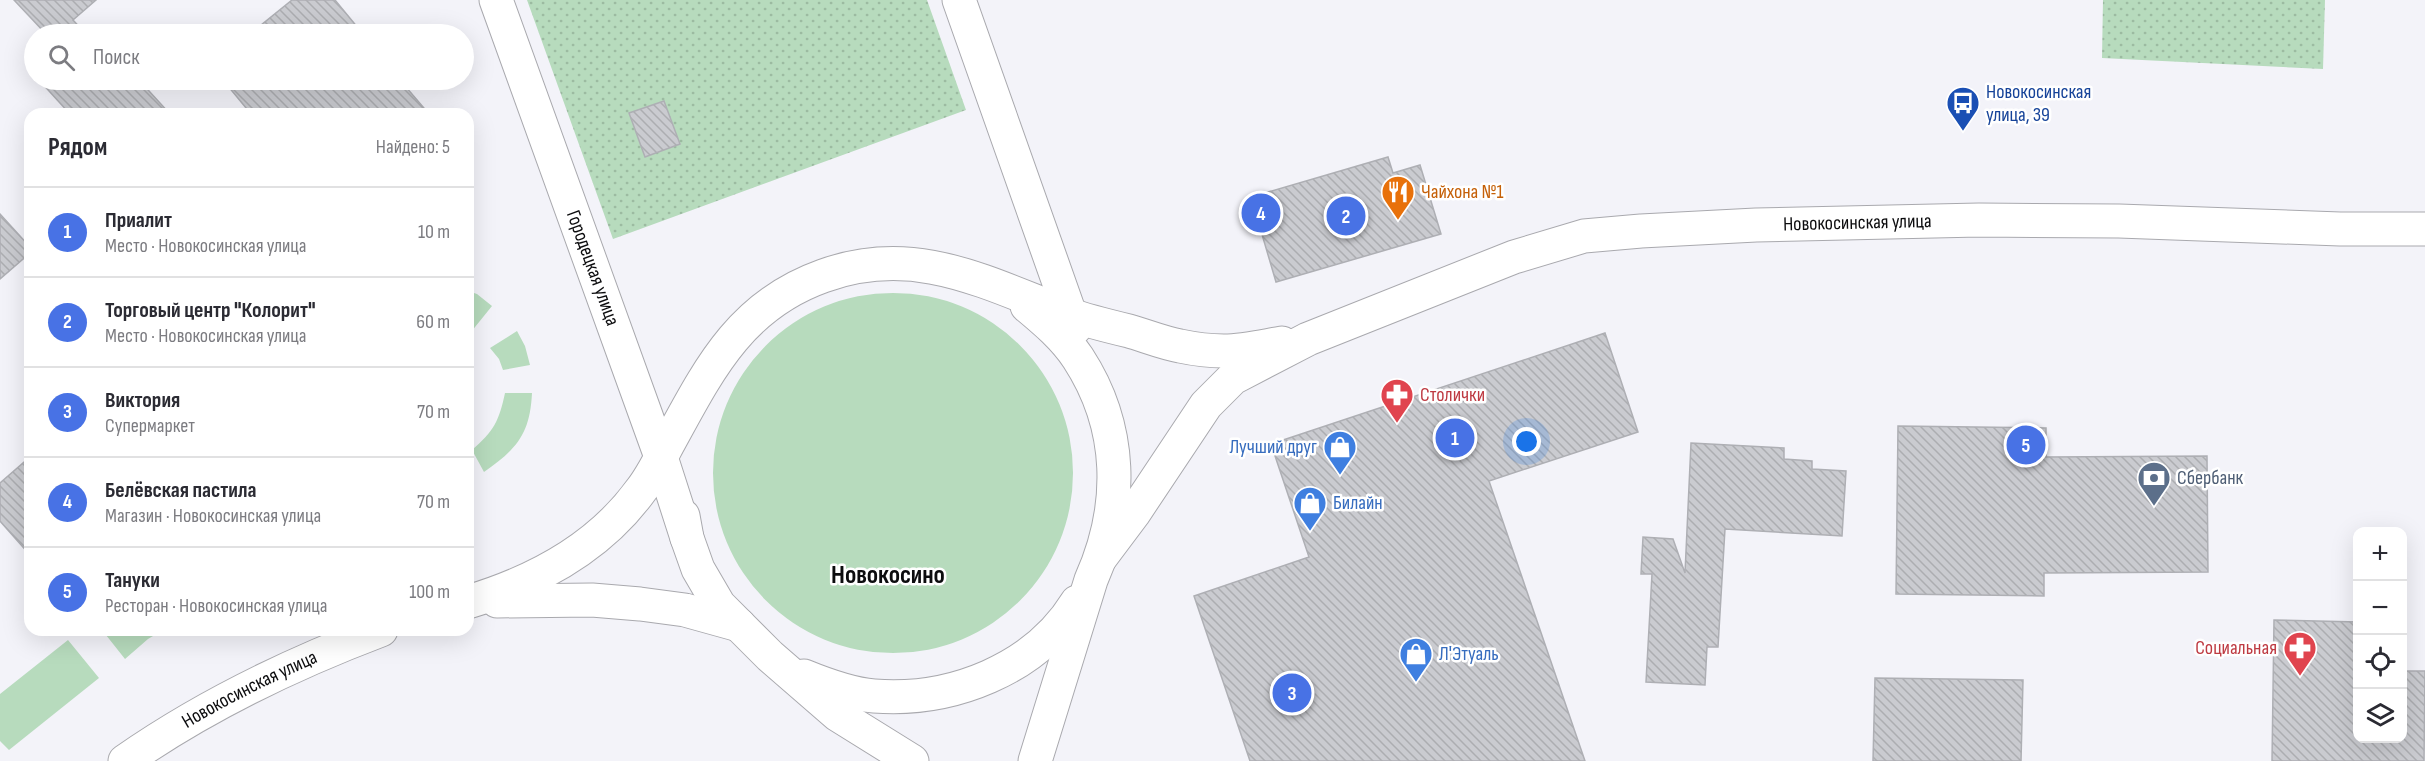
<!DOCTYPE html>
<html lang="ru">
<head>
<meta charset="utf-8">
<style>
	:root { --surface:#fff; --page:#f2f2f3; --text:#2b2b33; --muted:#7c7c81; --line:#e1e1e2; --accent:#4872e5 }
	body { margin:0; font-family:"Sofia Sans Condensed",sans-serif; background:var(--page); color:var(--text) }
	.controls { position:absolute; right:18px; bottom:18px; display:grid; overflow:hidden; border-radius:12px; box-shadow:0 6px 24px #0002 }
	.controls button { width:54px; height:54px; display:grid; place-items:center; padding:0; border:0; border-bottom:2px solid var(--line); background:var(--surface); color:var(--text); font:30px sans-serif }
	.you { position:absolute; left:1527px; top:442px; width:21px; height:21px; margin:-15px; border:4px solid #fff; border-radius:50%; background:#1a73e8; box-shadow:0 0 0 9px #1a73e833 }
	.badge { display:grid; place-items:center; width:39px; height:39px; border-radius:50%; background:var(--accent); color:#fff; font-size:20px; font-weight:700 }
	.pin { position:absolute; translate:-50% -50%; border:3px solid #fff; box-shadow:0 2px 6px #0006 }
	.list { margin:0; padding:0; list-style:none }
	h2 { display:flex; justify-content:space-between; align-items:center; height:78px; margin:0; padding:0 24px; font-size:26px }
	h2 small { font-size:20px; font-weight:400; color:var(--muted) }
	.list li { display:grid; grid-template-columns:39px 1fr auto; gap:18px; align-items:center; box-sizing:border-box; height:90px; padding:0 24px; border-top:2px solid var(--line) }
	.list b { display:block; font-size:22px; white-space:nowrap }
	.list p { margin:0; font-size:20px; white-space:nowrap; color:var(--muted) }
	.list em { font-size:20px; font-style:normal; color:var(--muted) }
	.icon { flex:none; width:33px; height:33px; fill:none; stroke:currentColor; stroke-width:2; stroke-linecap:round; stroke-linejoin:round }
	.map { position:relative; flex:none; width:2425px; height:761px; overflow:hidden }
	.search { position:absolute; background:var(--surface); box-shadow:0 6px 24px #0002; left:24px; top:24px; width:450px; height:66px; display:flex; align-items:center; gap:15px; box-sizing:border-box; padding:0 21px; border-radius:33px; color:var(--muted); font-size:22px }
	.panel { position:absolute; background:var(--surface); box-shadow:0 6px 24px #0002; left:24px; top:108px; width:450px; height:528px; border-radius:18px }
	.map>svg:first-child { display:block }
	.grass { fill:#b7dbbd }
	.park { fill:url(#park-dots) }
	.building { fill:url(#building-back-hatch); stroke:#aeafb4; stroke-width:1.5 }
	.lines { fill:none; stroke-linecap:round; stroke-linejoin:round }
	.minor-casing { stroke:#a9a9ae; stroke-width:35 }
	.minor { stroke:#fff; stroke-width:33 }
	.labels { text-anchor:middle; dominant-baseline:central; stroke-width:5; stroke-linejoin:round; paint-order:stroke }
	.transit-label { font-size:20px; fill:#164399; stroke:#fff; text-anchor:start }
	.food-label { font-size:20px; fill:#c56008; stroke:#fff; text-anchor:start }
	.street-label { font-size:20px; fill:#0c0c0e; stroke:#fff }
	.health-label { font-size:20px; fill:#be3a42; stroke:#fff; text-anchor:start }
	.shop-label { font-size:20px; fill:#366cbe; stroke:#fff; text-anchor:start }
	.service-label { font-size:20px; fill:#4e5e75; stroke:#fff; text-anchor:start }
	.district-label { font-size:26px; font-weight:bold; fill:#0c0c0e; stroke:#fff }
</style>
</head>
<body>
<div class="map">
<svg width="2425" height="761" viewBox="0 0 2425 761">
	<defs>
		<pattern id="park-dots" width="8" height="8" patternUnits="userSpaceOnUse" patternTransform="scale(1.5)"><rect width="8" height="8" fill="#b7dbbd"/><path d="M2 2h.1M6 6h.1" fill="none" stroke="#9cbba1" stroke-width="1.8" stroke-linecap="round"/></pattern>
		<pattern id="building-back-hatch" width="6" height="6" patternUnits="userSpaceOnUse" patternTransform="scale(1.5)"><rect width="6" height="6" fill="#cacbd0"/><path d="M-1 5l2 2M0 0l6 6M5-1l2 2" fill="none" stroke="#acadb1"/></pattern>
	</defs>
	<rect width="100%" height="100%" fill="#f3f3f9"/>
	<path class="grass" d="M 468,291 L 477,294 L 492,306 L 471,332 L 468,330 Z
		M713 473a180 180 0 1 1 360 0a180 180 0 1 1-360 0Z
		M 517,331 L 525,346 L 530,365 L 503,370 L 499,359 L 490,348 Z
		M 505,393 L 532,393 C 530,434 517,449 484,472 L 472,450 C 494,431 499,421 505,393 Z
		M 102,630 L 163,630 L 148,639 L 125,659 Z
		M 68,640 L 99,678 L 9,750 L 0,741 L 0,694 Z"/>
	<path class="park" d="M 527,0 L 927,0 L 966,110 L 613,239 Z
		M 2103,0 L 2325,0 L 2323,69 L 2102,58 Z"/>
	<path class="building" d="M 14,0 L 96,0 L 73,20 L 86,34 L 46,34 Z
		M 292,0 L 335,0 L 363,34 L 250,34 Z
		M 39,80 L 139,80 L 170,114 L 70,114 Z
		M 223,80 L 400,80 L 429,114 L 251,114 Z
		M 664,101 L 680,144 L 645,157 L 629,113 Z
		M 1388,157 L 1393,173 L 1420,165 L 1441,234 L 1276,282 L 1251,197 Z
		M 0,214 L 30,247 L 30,253 L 0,279 Z
		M 1605,333 L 1638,432 L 1489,481 L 1585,761 L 1250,761 L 1194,596 L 1309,557 L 1271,444 Z
		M 1898,426 L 2046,428 L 2046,457 L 2207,456 L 2208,572 L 2044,573 L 2044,596 L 1896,594 Z
		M 1691,443 L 1784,448 L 1784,459 L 1812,461 L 1812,469 L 1846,471 L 1842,536 L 1725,529 L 1718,647 L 1707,647 L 1705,685 L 1646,682 L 1652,574 L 1641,574 L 1643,537 L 1673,539 L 1685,573 Z
		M 30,457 L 30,555 L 0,521 L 0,483 Z
		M 2274,620 L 2358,622 L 2358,738 L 2403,738 L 2403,671 L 2425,671 L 2424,761 L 2272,761 Z
		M 1875,678 L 2023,680 L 2021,761 L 1873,761 Z"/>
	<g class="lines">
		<g class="minor-casing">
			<g id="minor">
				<path id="s1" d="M 496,0 L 661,457 L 687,538"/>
				<path d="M 959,0 L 1075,328"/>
				<path d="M 1027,306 C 1045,321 1064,337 1078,358 C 1123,427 1124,506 1091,580 L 1035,761"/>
				<path d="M 683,516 L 687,538 L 698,569 L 719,605 L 770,656 L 838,715 L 912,761"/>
				<path id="s2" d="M 1101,557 L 1134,513 L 1206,405 L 1233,378 L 1308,339 L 1514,257 L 1584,236 L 1641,231 L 1756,225 L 1979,220 L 2119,221 L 2340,229 L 2425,229"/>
				<path d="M 497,601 L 592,600 L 640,604 L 685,610 L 739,625"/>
				<path d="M 468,602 C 535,582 599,548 641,490 C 652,476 660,459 668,444 C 708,371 739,306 823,276 C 914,243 984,282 1068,314 C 1087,321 1108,326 1129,331 C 1146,336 1163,343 1180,346 C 1194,349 1210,351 1224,351 C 1243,351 1264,346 1282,343"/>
				<path d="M 804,676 C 826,685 850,694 874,696 C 951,702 1035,670 1077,602"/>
				<path id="s3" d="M 125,761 C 204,706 291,664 381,630"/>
			</g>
		</g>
		<use href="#minor" class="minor"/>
	</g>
	<defs>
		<g id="bus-pin" transform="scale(1.725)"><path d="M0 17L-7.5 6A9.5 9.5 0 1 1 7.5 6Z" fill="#1a4fb4" stroke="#fff"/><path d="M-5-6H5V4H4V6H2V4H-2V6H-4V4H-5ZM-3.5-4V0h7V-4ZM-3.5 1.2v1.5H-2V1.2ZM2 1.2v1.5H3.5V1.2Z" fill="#fff"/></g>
		<g id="restaurant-pin" transform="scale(1.725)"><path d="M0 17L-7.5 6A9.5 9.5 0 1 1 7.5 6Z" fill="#e8710a" stroke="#fff"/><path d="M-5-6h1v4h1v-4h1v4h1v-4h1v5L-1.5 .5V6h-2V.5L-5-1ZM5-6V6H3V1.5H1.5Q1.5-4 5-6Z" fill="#fff"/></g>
		<g id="pharmacy-pin" transform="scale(1.725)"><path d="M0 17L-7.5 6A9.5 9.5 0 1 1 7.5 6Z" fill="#e0444e" stroke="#fff"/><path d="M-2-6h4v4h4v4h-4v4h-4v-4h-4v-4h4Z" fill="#fff"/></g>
		<g id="shop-pin" transform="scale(1.725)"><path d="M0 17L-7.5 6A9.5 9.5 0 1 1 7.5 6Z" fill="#3f7fe0" stroke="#fff"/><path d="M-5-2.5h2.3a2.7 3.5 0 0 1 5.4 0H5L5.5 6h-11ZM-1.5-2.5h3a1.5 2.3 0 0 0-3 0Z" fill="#fff"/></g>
		<g id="bank-pin" transform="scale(1.725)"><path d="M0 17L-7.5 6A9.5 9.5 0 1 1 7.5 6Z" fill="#5c6f8a" stroke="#fff"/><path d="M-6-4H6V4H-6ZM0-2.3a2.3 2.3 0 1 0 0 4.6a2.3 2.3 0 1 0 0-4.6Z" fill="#fff"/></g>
	</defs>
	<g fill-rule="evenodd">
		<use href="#bus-pin" x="1963" y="103"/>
		<use href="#restaurant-pin" x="1398" y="192"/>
		<use href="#pharmacy-pin" x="1397" y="395"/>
		<use href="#shop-pin" x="1340" y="447"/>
		<use href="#bank-pin" x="2154" y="478"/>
		<use href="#shop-pin" x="1310" y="503"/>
		<use href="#pharmacy-pin" x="2300" y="648"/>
		<use href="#shop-pin" x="1416" y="654"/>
	</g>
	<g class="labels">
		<g class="transit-label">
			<text x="1986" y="92">Новокосинская<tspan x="1986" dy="23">улица, 39</tspan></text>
		</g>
		<g class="food-label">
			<text x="1421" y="192">Чайхона №1</text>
		</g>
		<g class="street-label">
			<text stroke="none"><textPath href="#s2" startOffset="876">Новокосинская улица</textPath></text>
			<text stroke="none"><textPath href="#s1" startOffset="285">Городецкая улица</textPath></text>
			<text stroke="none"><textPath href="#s3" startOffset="144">Новокосинская улица</textPath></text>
		</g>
		<g class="health-label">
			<text x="1420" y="395">Столички</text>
			<text x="2277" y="648" text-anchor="end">Социальная</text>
		</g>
		<g class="shop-label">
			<text x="1317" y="447" text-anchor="end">Лучший друг</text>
			<text x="1333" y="503">Билайн</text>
			<text x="1439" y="654">Л'Этуаль</text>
		</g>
		<g class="service-label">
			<text x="2177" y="478">Сбербанк</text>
		</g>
		<g class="district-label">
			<text x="888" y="575">Новокосино</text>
		</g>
	</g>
</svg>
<div class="controls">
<button>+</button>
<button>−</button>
<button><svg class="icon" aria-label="locate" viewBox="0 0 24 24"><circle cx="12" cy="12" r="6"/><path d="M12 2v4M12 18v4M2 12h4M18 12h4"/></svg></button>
<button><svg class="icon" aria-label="layers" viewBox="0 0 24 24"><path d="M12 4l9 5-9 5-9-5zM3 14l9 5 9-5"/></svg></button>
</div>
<div class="you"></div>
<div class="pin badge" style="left:1455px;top:438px">1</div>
<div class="pin badge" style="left:1346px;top:216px">2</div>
<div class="pin badge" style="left:1292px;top:693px">3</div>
<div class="pin badge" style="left:1261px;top:213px">4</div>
<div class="pin badge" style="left:2026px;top:445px">5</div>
<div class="search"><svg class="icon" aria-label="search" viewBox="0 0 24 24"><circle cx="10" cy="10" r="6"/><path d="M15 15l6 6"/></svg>Поиск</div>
<section class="panel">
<h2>Рядом<small>Найдено: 5</small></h2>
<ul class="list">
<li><span class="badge">1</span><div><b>Приалит</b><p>Место · Новокосинская улица</p></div><em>10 m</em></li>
<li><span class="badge">2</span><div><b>Торговый центр &quot;Колорит&quot;</b><p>Место · Новокосинская улица</p></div><em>60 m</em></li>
<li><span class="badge">3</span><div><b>Виктория</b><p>Супермаркет</p></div><em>70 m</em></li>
<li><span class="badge">4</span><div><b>Белёвская пастила</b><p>Магазин · Новокосинская улица</p></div><em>70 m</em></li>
<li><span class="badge">5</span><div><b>Тануки</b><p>Ресторан · Новокосинская улица</p></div><em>100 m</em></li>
</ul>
</section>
</div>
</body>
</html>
